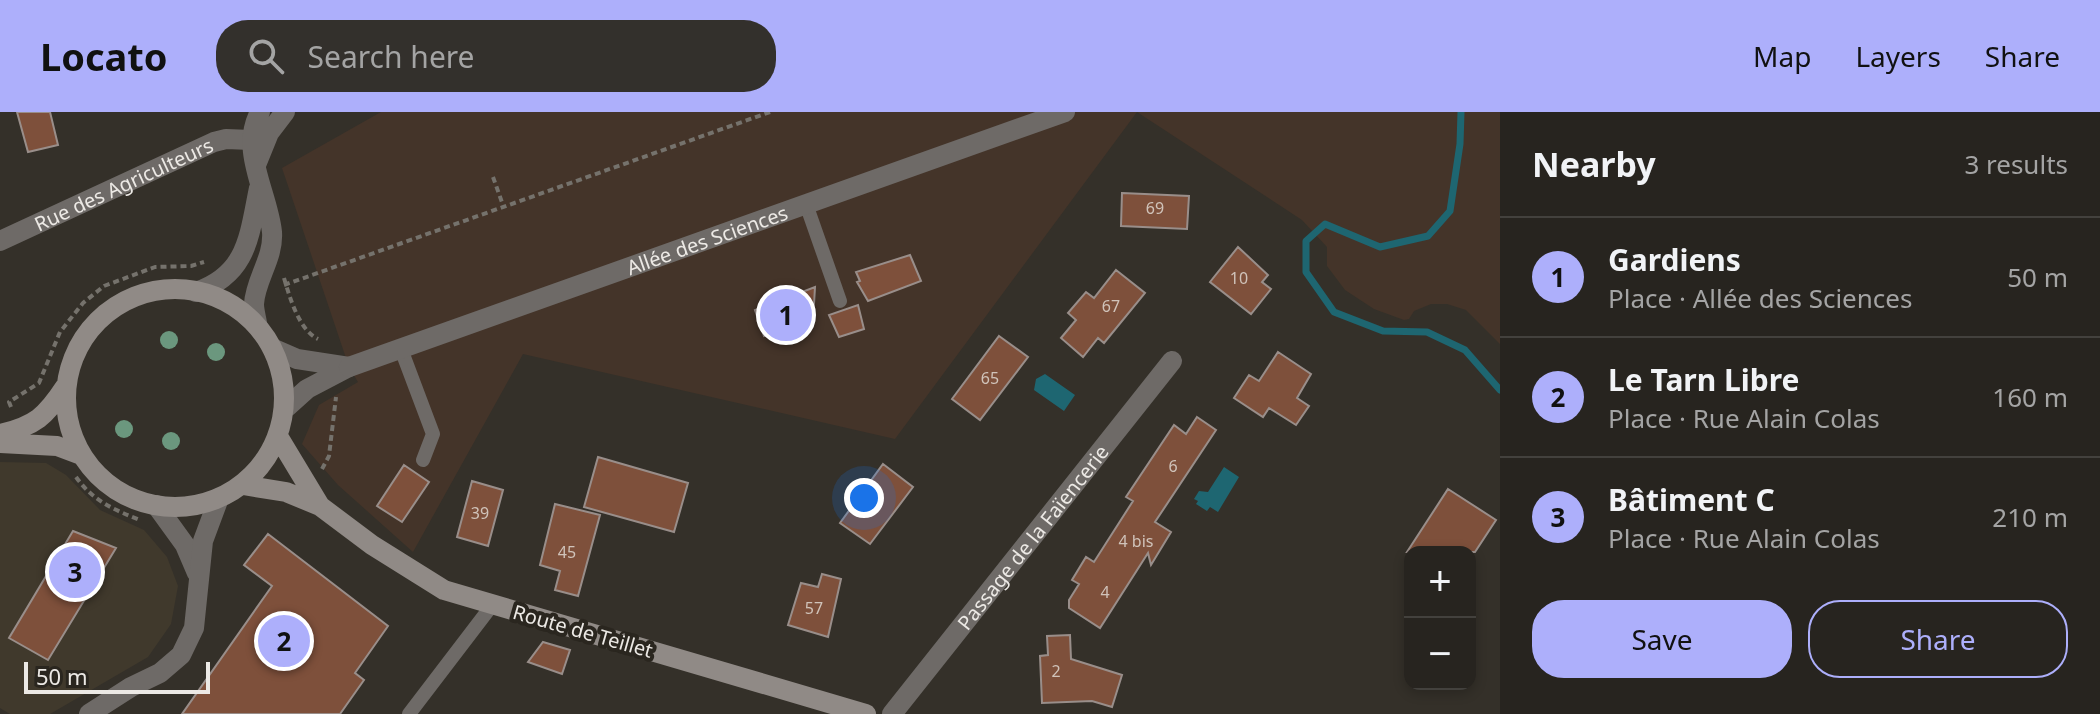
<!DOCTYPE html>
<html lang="en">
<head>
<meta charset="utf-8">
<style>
	:root { --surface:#27241f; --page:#33302c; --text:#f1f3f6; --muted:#a4a4a4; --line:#43413d; --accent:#adaffb }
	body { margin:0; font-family:"Noto Sans",sans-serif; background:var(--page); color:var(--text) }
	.controls { position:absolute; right:24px; bottom:24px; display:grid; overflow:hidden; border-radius:16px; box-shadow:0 4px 12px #0003 }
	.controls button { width:72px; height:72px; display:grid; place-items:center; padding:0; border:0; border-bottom:2px solid var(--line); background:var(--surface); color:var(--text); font:40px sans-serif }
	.scale { position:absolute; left:24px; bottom:20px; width:186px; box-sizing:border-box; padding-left:8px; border:4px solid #ece9e5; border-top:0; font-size:22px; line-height:28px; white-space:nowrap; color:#ece9e5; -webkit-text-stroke:6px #2a261f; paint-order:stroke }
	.you { position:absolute; left:864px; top:386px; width:28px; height:28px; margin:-20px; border:6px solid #fff; border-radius:50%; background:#1a73e8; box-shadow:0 0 0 12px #1a73e833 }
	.badge { display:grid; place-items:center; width:52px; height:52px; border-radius:50%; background:var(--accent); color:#111; font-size:26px; font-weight:700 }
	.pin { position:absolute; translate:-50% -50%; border:4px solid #fff; box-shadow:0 2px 8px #0006 }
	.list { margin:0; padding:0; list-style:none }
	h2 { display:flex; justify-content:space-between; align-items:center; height:104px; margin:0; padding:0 32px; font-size:34px }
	h2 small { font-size:26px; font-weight:400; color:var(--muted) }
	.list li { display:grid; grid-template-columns:52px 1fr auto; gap:24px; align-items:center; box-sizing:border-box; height:120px; padding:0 32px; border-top:2px solid var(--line) }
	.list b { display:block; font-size:30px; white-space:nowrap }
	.list p { margin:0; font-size:26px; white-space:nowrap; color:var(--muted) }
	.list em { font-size:26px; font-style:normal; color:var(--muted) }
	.actions { display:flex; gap:16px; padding:24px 32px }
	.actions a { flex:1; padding:18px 0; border:2px solid var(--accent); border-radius:32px; text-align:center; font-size:28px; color:var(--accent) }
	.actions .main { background:var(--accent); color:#111 }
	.icon { flex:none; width:44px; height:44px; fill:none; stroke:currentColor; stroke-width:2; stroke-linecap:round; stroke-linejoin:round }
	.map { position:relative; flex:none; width:1500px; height:602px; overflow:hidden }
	header { display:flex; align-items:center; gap:48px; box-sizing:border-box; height:112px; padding:0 40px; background:var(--accent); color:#111 }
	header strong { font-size:38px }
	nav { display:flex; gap:44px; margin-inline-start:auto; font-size:28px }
	.search { width:560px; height:72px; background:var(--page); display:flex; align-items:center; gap:20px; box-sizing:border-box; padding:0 28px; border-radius:32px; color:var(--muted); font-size:30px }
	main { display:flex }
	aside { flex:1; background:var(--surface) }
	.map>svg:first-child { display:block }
	.built { fill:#40392c }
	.education { fill:#443429 }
	.water { fill:#1e6671 }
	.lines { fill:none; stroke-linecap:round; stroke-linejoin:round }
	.stream { stroke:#1e6671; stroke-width:7 }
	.building { fill:#7e503b; stroke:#998e8a; stroke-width:2 }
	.path { stroke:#75726c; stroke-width:4; stroke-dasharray:6 4; stroke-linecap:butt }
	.service { stroke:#6e6a67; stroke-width:14 }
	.minor { stroke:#6e6a67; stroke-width:20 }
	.tertiary { stroke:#6e6a67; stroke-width:20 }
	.secondary { stroke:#908a86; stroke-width:20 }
	.tree { fill:#6b977e }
	.labels { text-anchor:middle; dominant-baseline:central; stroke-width:8; stroke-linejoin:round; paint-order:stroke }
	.number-label { font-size:16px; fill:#d0c3ba }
	.street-label { font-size:20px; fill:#ece9e5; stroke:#2a261f }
</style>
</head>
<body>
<header>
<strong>Locato</strong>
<div class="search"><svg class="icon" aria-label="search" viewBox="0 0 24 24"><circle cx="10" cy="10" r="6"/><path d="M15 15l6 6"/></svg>Search here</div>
<nav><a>Map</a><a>Layers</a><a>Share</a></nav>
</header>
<main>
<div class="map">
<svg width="1500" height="602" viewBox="0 0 1500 602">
	<rect width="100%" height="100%" fill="#343029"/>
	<path class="built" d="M 0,350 L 46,351 L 66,363 L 100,398 L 144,418 L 167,445 L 178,474 L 171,512 L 148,545 L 50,602 L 10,602 L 0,596 Z"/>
	<path class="education" d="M 381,0 L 1500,0 L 1500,232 L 1466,198 L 1447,192 L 1431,192 L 1414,199 L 1409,207 L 1404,208 L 1374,197 L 1345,178 L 1327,154 L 1327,135 L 1302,108 L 1137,0 L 895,327 L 523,242 L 413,440 L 338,373 L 302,332 L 319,293 L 358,270 L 349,255 L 282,56 Z"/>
	<path class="water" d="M 1045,262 L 1075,283 L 1064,299 L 1034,278 L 1036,267 Z
		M 1224,355 L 1239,365 L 1218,400 L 1210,395 L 1207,399 L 1196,392 L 1198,389 L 1194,387 L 1199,379 L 1208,380 Z"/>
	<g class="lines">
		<path class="stream" d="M 1461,0 L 1460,32 L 1450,99 L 1428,124 L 1380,135 L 1325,112 L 1306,129 L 1306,160 L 1334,200 L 1383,219 L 1427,220 L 1465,238 L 1500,278"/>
	</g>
	<path class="building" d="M 17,0 L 50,0 L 58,33 L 28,40 Z
		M 1122,81 L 1189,84 L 1187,117 L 1121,114 Z
		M 1238,135 L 1268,163 L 1262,170 L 1271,177 L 1251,202 L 1210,170 Z
		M 910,143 L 921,169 L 868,189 L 857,170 L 860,169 L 856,160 Z
		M 1116,158 L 1145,181 L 1104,231 L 1098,226 L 1083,245 L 1061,226 L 1076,208 L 1068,201 L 1086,180 L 1094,186 Z
		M 815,175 L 813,209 L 764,224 L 755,198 Z
		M 858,193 L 864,217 L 839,225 L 829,203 Z
		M 999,224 L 1028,245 L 980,308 L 952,287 Z
		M 1278,240 L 1311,262 L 1297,286 L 1309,294 L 1296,313 L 1269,296 L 1263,305 L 1234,286 L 1249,263 L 1259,269 Z
		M 1197,305 L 1216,318 L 1155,410 L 1171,420 L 1151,453 L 1148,441 L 1100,516 L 1069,496 L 1069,488 L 1079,472 L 1072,468 L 1086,445 L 1094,450 L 1133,389 L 1126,385 L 1174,313 L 1186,322 Z
		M 598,345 L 688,371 L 674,420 L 584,395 Z
		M 883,352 L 913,375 L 870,432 L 840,411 Z
		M 404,353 L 429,370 L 402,410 L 377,394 Z
		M 472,369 L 503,378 L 488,434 L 457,425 Z
		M 1448,377 L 1496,408 L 1475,440 L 1407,440 Z
		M 555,392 L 600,403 L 578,484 L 555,478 L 560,459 L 540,453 Z
		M 73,419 L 116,436 L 48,548 L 9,526 Z
		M 268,422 L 388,514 L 355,561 L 364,568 L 340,602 L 182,602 L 272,474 L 244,453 Z
		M 822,462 L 841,467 L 828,525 L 788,513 L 801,471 L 818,475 Z
		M 1070,523 L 1071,547 L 1122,563 L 1112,595 L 1092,589 L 1042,591 L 1040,544 L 1048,543 L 1047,524 Z
		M 543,530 L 570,538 L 562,562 L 528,550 Z"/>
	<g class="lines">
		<path class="path" d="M 493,65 L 504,96
			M 284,166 C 290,186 299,218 318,227
			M 284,173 L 770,0
			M 11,295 L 9,290 L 39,271 L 60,220 L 83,191 L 104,174 L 155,155 L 191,154 L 204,150
			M 322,357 L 329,344 L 336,285
			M 76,365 C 92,388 114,398 140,408"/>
		<path class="service" d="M 806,92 L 840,189
			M 401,237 L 433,322 L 423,348
			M 409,602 L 493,492"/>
		<g class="minor">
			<path id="s1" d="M 0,129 L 214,30 L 226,27 L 251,28"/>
			<path d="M 274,237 L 297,247 L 349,255 L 307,277 L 287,295"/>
			<path id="s2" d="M 349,255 L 1065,0"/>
			<path d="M 156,393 L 185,433 L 197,461"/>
			<path d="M 89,602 L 131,575 L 160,561 L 181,543 L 194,516 L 203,429 L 219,386"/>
			<path id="s3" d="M 892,602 L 1172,249"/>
		</g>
		<path class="tertiary" d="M 256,53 L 269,21 L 285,0
			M 196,180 C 248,162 249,124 259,76
			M 257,211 C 256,205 254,198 254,192 C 255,168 274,146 272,120 C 268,81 239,38 260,0"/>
		<path class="secondary" d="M66 286a109 109 0 1 1 218 0a109 109 0 1 1-218 0Z
			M 0,322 C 35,314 46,304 65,275
			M 279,326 L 320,394
			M 0,331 L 57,334 L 81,343
			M 243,373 L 286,380 L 320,394 L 372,433 L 444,478 L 866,602"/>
	</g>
	<g class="tree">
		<circle cx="169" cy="228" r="9"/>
		<circle cx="216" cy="240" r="9"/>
		<circle cx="124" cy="317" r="9"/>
		<circle cx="171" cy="329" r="9"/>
	</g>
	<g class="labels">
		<g class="number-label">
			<text x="1155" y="96">69</text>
			<text x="1239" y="166">10</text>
			<text x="1111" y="194">67</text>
			<text x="990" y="266">65</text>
			<text x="1173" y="354">6</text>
			<text x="480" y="401">39</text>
			<text x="1136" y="429">4 bis</text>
			<text x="567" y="440">45</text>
			<text x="1105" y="480">4</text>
			<text x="814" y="496">57</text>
			<text x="1056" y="559">2</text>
		</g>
		<g class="street-label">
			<text stroke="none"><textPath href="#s1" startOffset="136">Rue des Agriculteurs</textPath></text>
			<text stroke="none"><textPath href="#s2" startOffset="380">Allée des Sciences</textPath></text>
			<text stroke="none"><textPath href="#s3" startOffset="226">Passage de la Faïencerie</textPath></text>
			<text transform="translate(583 519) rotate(16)">Route de Teillet</text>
		</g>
	</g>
</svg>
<div class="controls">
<button>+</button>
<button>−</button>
</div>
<div class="scale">50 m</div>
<div class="you"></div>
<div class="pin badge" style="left:786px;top:203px">1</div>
<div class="pin badge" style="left:284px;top:529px">2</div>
<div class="pin badge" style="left:75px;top:460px">3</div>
</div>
<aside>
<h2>Nearby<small>3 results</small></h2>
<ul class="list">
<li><span class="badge">1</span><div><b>Gardiens</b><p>Place · Allée des Sciences</p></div><em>50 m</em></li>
<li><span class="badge">2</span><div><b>Le Tarn Libre</b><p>Place · Rue Alain Colas</p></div><em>160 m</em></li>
<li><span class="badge">3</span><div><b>Bâtiment C</b><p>Place · Rue Alain Colas</p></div><em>210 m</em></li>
</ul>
<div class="actions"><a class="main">Save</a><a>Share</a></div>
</aside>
</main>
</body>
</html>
